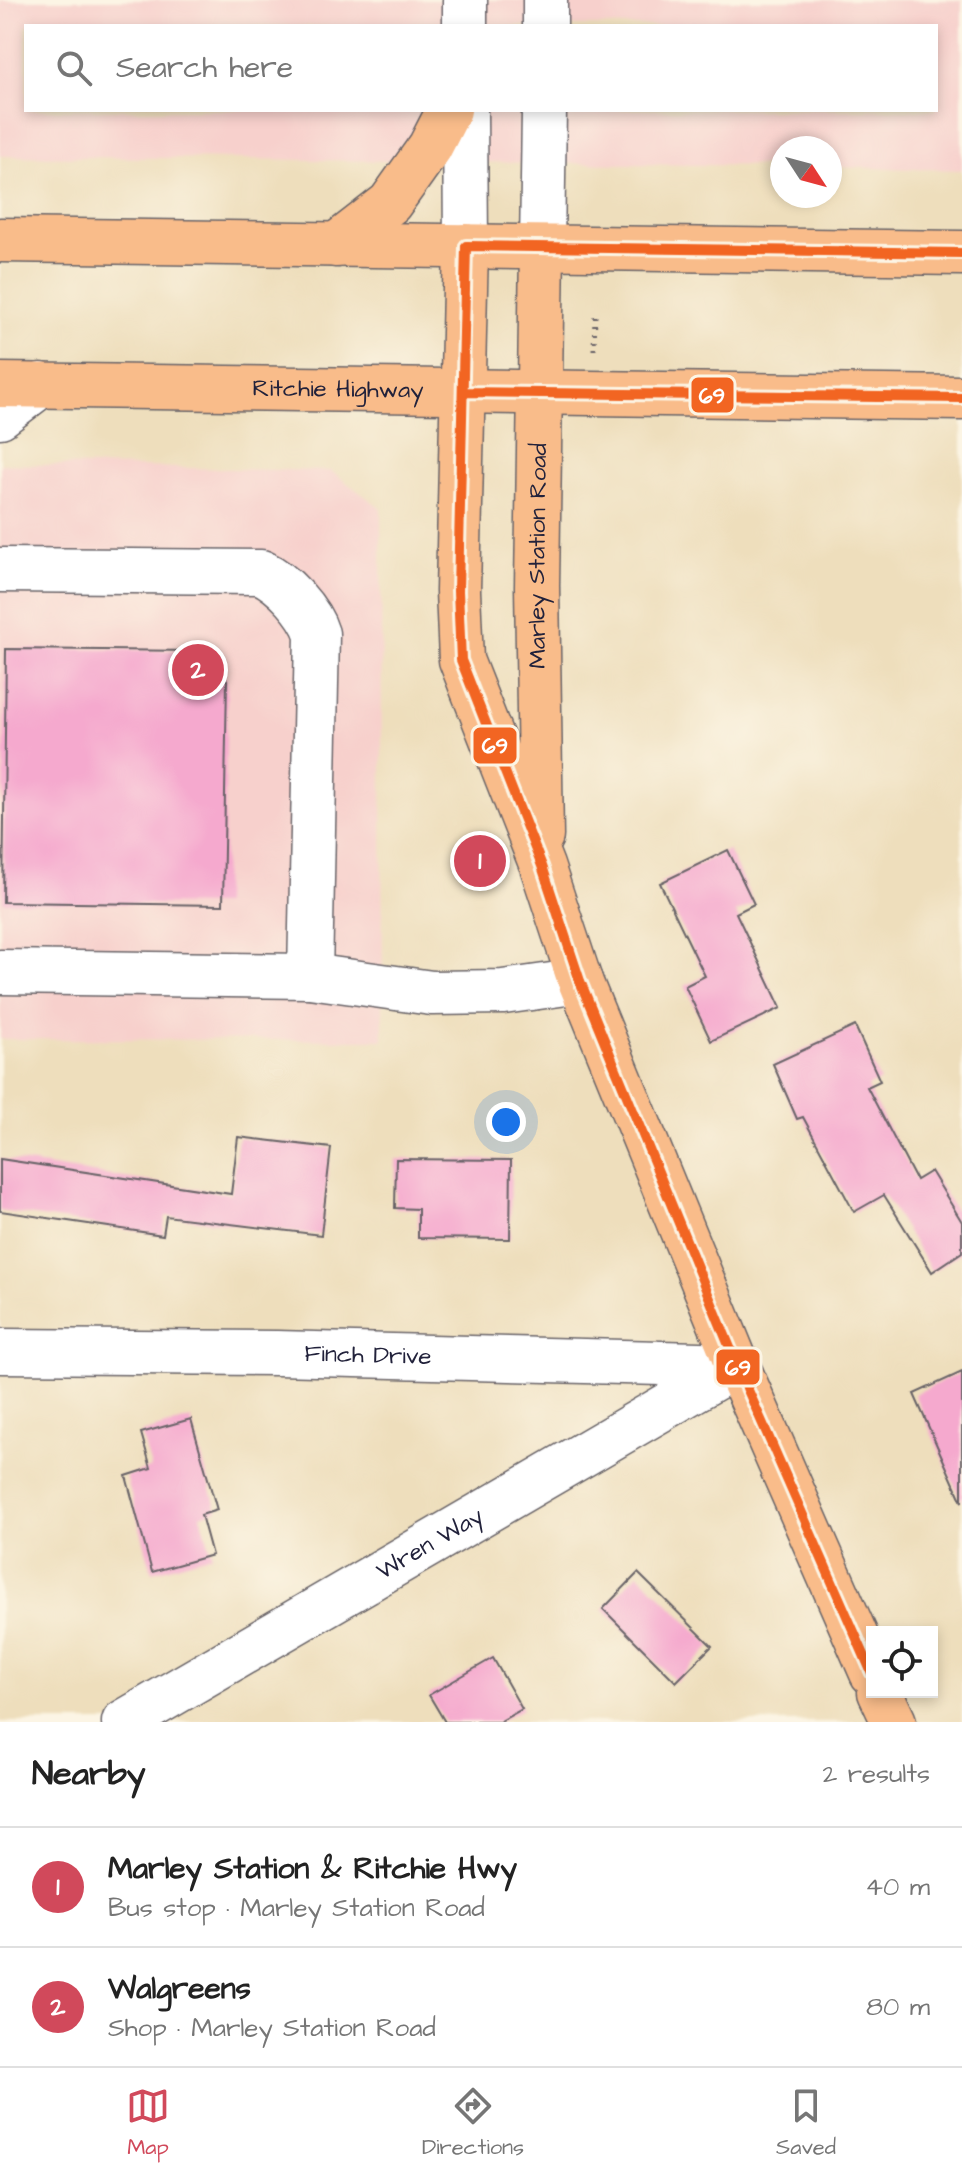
<!DOCTYPE html>
<html lang="en">
<head>
<meta charset="utf-8">
<style>
	:root { --surface:#fff; --page:#f2f2f2; --text:#222; --muted:#767676; --line:#e0e0e0; --accent:#d1495b }
	body { margin:0; font-family:"Architects Daughter",sans-serif; background:var(--page); color:var(--text) }
	.controls { position:absolute; right:24px; bottom:24px; display:grid; overflow:hidden; border-radius:0px; box-shadow:0 4px 12px #0003 }
	.controls button { width:72px; height:72px; display:grid; place-items:center; padding:0; border:0; border-bottom:2px solid var(--line); background:var(--surface); color:var(--text); font:40px sans-serif }
	.compass { position:absolute; left:770px; top:136px; width:72px; height:72px; border-radius:50%; background:var(--surface); box-shadow:0 4px 12px #0003; rotate:126deg }
	.you { position:absolute; left:506px; top:1122px; width:28px; height:28px; margin:-20px; border:6px solid #fff; border-radius:50%; background:#1a73e8; box-shadow:0 0 0 12px #1a73e833 }
	.badge { display:grid; place-items:center; width:52px; height:52px; border-radius:50%; background:var(--accent); color:#fff; font-size:26px; font-weight:700 }
	.pin { position:absolute; translate:-50% -50%; border:4px solid #fff; box-shadow:0 2px 8px #0006 }
	.list { margin:0; padding:0; list-style:none }
	h2 { display:flex; justify-content:space-between; align-items:center; height:104px; margin:0; padding:0 32px; font-size:34px }
	h2 small { font-size:26px; font-weight:400; color:var(--muted) }
	.list li { display:grid; grid-template-columns:52px 1fr auto; gap:24px; align-items:center; box-sizing:border-box; height:120px; padding:0 32px; border-top:2px solid var(--line) }
	.list b { display:block; font-size:30px; white-space:nowrap }
	.list p { margin:0; font-size:26px; white-space:nowrap; color:var(--muted) }
	.list em { font-size:26px; font-style:normal; color:var(--muted) }
	.icon { flex:none; width:44px; height:44px; fill:none; stroke:currentColor; stroke-width:2; stroke-linecap:round; stroke-linejoin:round }
	.map { position:relative; flex:none; width:962px; height:1722px; overflow:hidden }
	.search { position:absolute; background:var(--surface); box-shadow:0 4px 12px #0003; left:24px; right:24px; top:24px; height:88px; display:flex; align-items:center; gap:20px; box-sizing:border-box; padding:0 28px; border-radius:0px; color:var(--muted); font-size:30px }
	.sheet { height:344px; background:var(--surface) }
	nav { display:flex; justify-content:space-around; align-items:center; box-sizing:border-box; height:112px; border-top:2px solid var(--line); background:var(--surface); font-size:22px; color:var(--muted) }
	nav a { display:grid; justify-items:center; gap:4px }
	nav .on { color:var(--accent) }
	.map>svg:first-child { display:block }
	.built { fill:#f7d0cc; fill-rule:evenodd }
	.building { fill:#f5a9ce }
	.lines { fill:none; stroke-linecap:round; stroke-linejoin:round }
	.minor-casing { stroke:#696468; stroke-width:47 }
	.major-casing { stroke:#696468; stroke-width:47 }
	.path { stroke:#696468; stroke-width:5; stroke-dasharray:2 6; stroke-linecap:butt }
	.minor { stroke:#fff; stroke-width:44 }
	.major { stroke:#f9bc8a; stroke-width:44 }
	.bus-1-casing { stroke:#fcf5e5; stroke-width:16 }
	.bus-1 { stroke:#f26522; stroke-width:10 }
	.labels { text-anchor:middle; dominant-baseline:central; stroke-width:8; stroke-linejoin:round; paint-order:stroke }
	.street-label { font-size:24px; fill:#22223b; stroke:#fcf5e5 }
	.line-badge { stroke:#fcf5e5; stroke-width:3 }
	.badge-label { font-size:22px; text-anchor:middle; font-weight:bold; fill:#fff }
</style>
</head>
<body>
<div class="map">
<svg width="962" height="1722" viewBox="0 0 962 1722">
	<rect width="100%" height="100%" fill="#fcf5e5"/>
	<filter id="ink" filterUnits="userSpaceOnUse"><feTurbulence type="fractalNoise" baseFrequency=".0125" numOctaves="2"/><feDisplacementMap in="SourceGraphic" scale="16" xChannelSelector="R" yChannelSelector="G"/><feConvolveMatrix kernelMatrix="1 2 1 2 8 2 1 2 1" color-interpolation-filters="sRGB"/></filter>
	<filter id="wash" filterUnits="userSpaceOnUse"><feTurbulence type="fractalNoise" baseFrequency=".006" numOctaves="4" result="noise"/><feDisplacementMap in="SourceGraphic" scale="32" xChannelSelector="R" yChannelSelector="G"/><feGaussianBlur stdDeviation="1.8" result="paint"/><feColorMatrix in="noise" values="0 0 0 0 0 0 0 0 0 0 0 0 0 0 0 0 0 1.4 0 .05"/><feComposite in="paint" operator="in"/></filter>
	<g filter="url(#wash)">
		<rect width="100%" height="100%" fill="#eedebc"/>
		<path class="built" d="M 0,0 L 962,0 L 962,170 L 830,167 L 830,148 L 782,148 L 782,166 L 0,156 ZM 26,26 L 936,26 L 936,110 L 26,110 Z
			M 0,464 L 331,471 L 381,508 L 383,1040 L 0,1039 Z"/>
		<g id="blocks">
			<path class="building" d="M 6,649 L 198,651 L 227,680 L 223,905 L 3,902 Z
				M 728,850 L 754,904 L 736,913 L 781,1008 L 711,1041 L 685,986 L 705,976 L 660,883 Z
				M 855,1026 L 880,1081 L 867,1087 L 916,1180 L 931,1171 L 962,1222 L 962,1252 L 932,1272 L 884,1195 L 854,1212 L 803,1117 L 797,1119 L 773,1064 Z
				M 238,1137 L 331,1148 L 321,1235 L 166,1216 L 163,1235 L 0,1211 L 0,1159 L 231,1194 Z
				M 396,1159 L 511,1160 L 510,1239 L 418,1238 L 418,1209 L 395,1208 Z
				M 962,1372 L 962,1502 L 914,1394 Z
				M 191,1419 L 217,1510 L 201,1515 L 212,1555 L 152,1572 L 126,1476 L 151,1468 L 141,1433 Z
				M 638,1573 L 712,1646 L 676,1682 L 603,1609 Z
				M 493,1658 L 522,1709 L 499,1722 L 445,1722 L 429,1695 Z"/>
		</g>
	</g>
	<g filter="url(#ink)">
		<use href="#blocks" fill-opacity="0" stroke="#696468" stroke-width="2"/>
		<g class="lines">
			<g class="minor-casing">
				<g id="minor">
					<path d="M 465,0 L 465,26"/>
					<path d="M 545,26 L 545,0"/>
					<path d="M 465,110 L 466,246"/>
					<path d="M 542,248 L 544,110"/>
					<path d="M 0,416 L 41,385"/>
					<path d="M 0,570 L 261,572 C 283,582 310,611 317,634 L 310,976"/>
					<path d="M 0,972 L 310,976 L 432,993 L 503,992 L 580,981"/>
					<path id="s1" d="M 0,1351 L 277,1353 L 737,1365"/>
					<path id="s2" d="M 124,1722 L 737,1365"/>
				</g>
			</g>
			<g class="major-casing">
				<g id="major">
					<path d="M 0,240 L 962,253"/>
					<path d="M 336,245 L 390,203 L 430,147 L 449,110"/>
					<path d="M 466,246 L 458,591 L 461,660 L 542,866 L 580,981 L 737,1365 L 872,1673"/>
					<path id="s3" d="M 0,385 L 962,398"/>
					<path id="s4" d="M 541,836 L 537,586 L 542,248"/>
					<path d="M 880,1692 L 894,1722"/>
				</g>
			</g>
			<path class="path" d="M 594,350 L 595,315"/>
			<use href="#minor" class="minor"/>
			<use href="#major" class="major"/>
			<g class="bus-1-casing">
				<path id="bus-1" d="M 463,392 L 962,398
					M 872,1673 L 737,1365 L 580,981 L 542,866 L 461,660 L 458,591 L 466,246 L 962,253"/>
			</g>
			<use href="#bus-1" class="bus-1"/>
		</g>
	</g>
	<g class="labels">
		<g class="street-label">
			<text stroke="none"><textPath href="#s3" startOffset="338">Ritchie Highway</textPath></text>
			<text stroke="none"><textPath href="#s4" startOffset="280">Marley Station Road</textPath></text>
			<text stroke="none"><textPath href="#s1" startOffset="368">Finch Drive</textPath></text>
			<text stroke="none"><textPath href="#s2" startOffset="354">Wren Way</textPath></text>
		</g>
	</g>
	<g class="line-badge">
		<rect x="690" y="376" width="45" height="38" rx="8" fill="#f26522"/>
		<rect x="472" y="726" width="46" height="39" rx="8" fill="#f26522"/>
		<rect x="715" y="1348" width="46" height="38" rx="8" fill="#f26522"/>
	</g>
	<g class="badge-label">
		<text x="712" y="403">69</text>
		<text x="495" y="753">69</text>
		<text x="738" y="1375">69</text>
	</g>
</svg>
<div class="controls">
<button><svg class="icon" aria-label="locate" viewBox="0 0 24 24"><circle cx="12" cy="12" r="6"/><path d="M12 2v4M12 18v4M2 12h4M18 12h4"/></svg></button>
</div>
<svg class="compass" viewBox="-18 -18 36 36"><path d="M0-13l5 13h-10z" fill="#e53935"/><path d="M0 13l5-13h-10z" fill="#767676"/></svg>
<div class="you"></div>
<div class="pin badge" style="left:480px;top:861px">1</div>
<div class="pin badge" style="left:198px;top:670px">2</div>
<div class="search"><svg class="icon" aria-label="search" viewBox="0 0 24 24"><circle cx="10" cy="10" r="6"/><path d="M15 15l6 6"/></svg>Search here</div>
</div>
<section class="sheet">
<h2>Nearby<small>2 results</small></h2>
<ul class="list">
<li><span class="badge">1</span><div><b>Marley Station &amp; Ritchie Hwy</b><p>Bus stop · Marley Station Road</p></div><em>40 m</em></li>
<li><span class="badge">2</span><div><b>Walgreens</b><p>Shop · Marley Station Road</p></div><em>80 m</em></li>
</ul>
</section>
<nav>
<a class="on"><svg class="icon" aria-label="map" viewBox="0 0 24 24"><path d="M3 6l6-2 6 2 6-2v14l-6 2-6-2-6 2zM9 4v14M15 6v14"/></svg>Map</a>
<a><svg class="icon" aria-label="directions" viewBox="0 0 24 24"><path d="M12 3l9 9-9 9-9-9zM9 14v-3h6M13 9l2 2-2 2"/></svg>Directions</a>
<a><svg class="icon" aria-label="saved" viewBox="0 0 24 24"><path d="M7 4h10v16l-5-4-5 4z"/></svg>Saved</a>
</nav>
</body>
</html>
